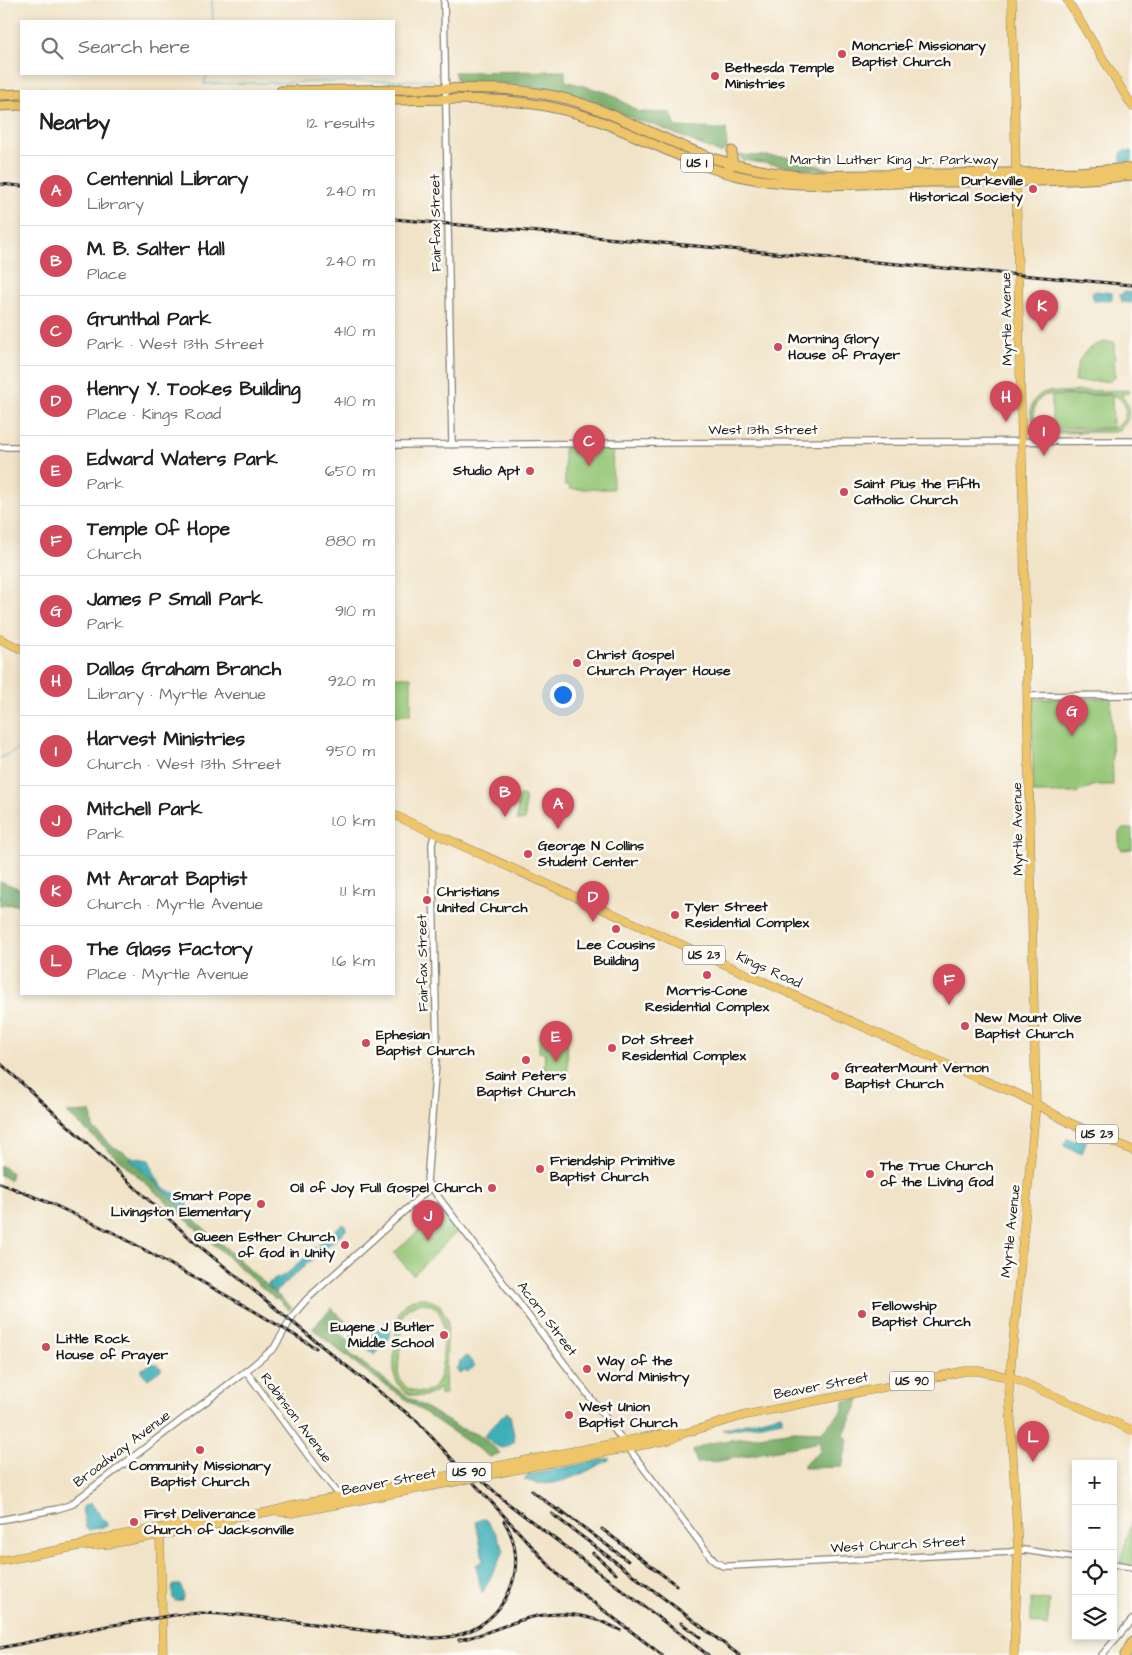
<!DOCTYPE html>
<html lang="en">
<head>
<meta charset="utf-8">
<style>
	:root { --surface:#fff; --page:#f6f6f6; --text:#202124; --muted:#757577; --line:#e0e0e0; --accent:#d1495b }
	body { margin:0; font-family:"Architects Daughter",sans-serif; background:var(--page); color:var(--text) }
	.controls { position:absolute; right:15px; bottom:15px; display:grid; overflow:hidden; border-radius:0px; box-shadow:0 2px 8px #0003 }
	.controls button { width:45px; height:45px; display:grid; place-items:center; padding:0; border:0; border-bottom:1px solid var(--line); background:var(--surface); color:var(--text); font:25px sans-serif }
	.you { position:absolute; left:562px; top:694px; width:18px; height:18px; margin:-12px; border:4px solid #fff; border-radius:50%; background:#1a73e8; box-shadow:0 0 0 8px #1a73e833 }
	.badge { display:grid; place-items:center; width:32px; height:32px; border-radius:50%; background:var(--accent); color:#fff; font-size:16px; font-weight:700 }
	.pin { position:absolute; translate:-50% -41px; filter:drop-shadow(0 1px 2px #0008) }
	.pin::after { content:''; position:absolute; top:26px; width:18px; height:15px; background:inherit; clip-path:polygon(0 0,100% 0,50% 100%) }
	.list { margin:0; padding:0; list-style:none }
	h2 { display:flex; justify-content:space-between; align-items:center; height:65px; margin:0; padding:0 20px; font-size:21px }
	h2 small { font-size:16px; font-weight:400; color:var(--muted) }
	.list li { display:grid; grid-template-columns:32px 1fr auto; gap:15px; align-items:center; box-sizing:border-box; height:70px; padding:0 20px; border-top:1px solid var(--line) }
	.list b { display:block; font-size:19px; white-space:nowrap }
	.list p { margin:0; font-size:16px; white-space:nowrap; color:var(--muted) }
	.list em { font-size:16px; font-style:normal; color:var(--muted) }
	.icon { flex:none; width:28px; height:28px; fill:none; stroke:currentColor; stroke-width:2; stroke-linecap:round; stroke-linejoin:round }
	.map { position:relative; flex:none; width:1132px; height:1655px; overflow:hidden }
	.search { position:absolute; background:var(--surface); box-shadow:0 2px 8px #0003; left:20px; top:20px; width:375px; height:55px; display:flex; align-items:center; gap:12px; box-sizing:border-box; padding:0 18px; border-radius:0px; color:var(--muted); font-size:19px }
	.panel { position:absolute; background:var(--surface); box-shadow:0 2px 8px #0003; left:20px; top:90px; width:375px; height:905px; border-radius:0px }
	.map>svg:first-child { display:block }
	.green { fill:#96c777; stroke:#59724a; fill-rule:evenodd }
	.forest { fill:#78ac68; stroke:#4a6442 }
	.water { fill:#3eafb7; stroke:#2d666a }
	.lines { fill:none; stroke-linecap:round; stroke-linejoin:round }
	.stream { stroke:#3eafb7; stroke-width:1 }
	.minor-casing { stroke:#868072; stroke-width:8 }
	.major-casing { stroke:#868072; stroke-width:9 }
	.highway-casing { stroke:#868072; stroke-width:11 }
	.minor { stroke:#fff; stroke-width:5.5 }
	.major { stroke:#eec569; stroke-width:8 }
	.highway { stroke:#eec569; stroke-width:9 }
	.rail-casing { stroke:#1c1c1c; stroke-width:3 }
	.rail { stroke:#fdfcf7; stroke-width:1; stroke-dasharray:4; stroke-linecap:butt }
	.major-bridge-casing { stroke:#868072; stroke-width:9; stroke-linecap:butt }
	.major-bridge { stroke:#eec569; stroke-width:8 }
	.poi-dot { fill:#d1495b; stroke:#fdfcf7; stroke-width:2 }
	.labels { text-anchor:middle; dominant-baseline:central; stroke-width:5; stroke-linejoin:round; paint-order:stroke }
	.shield { fill:#fdfcf7; stroke:#605f5e; stroke-width:1 }
	.shield-label { font-size:12px; font-weight:bold; fill:#1c1c1c }
	.poi-label { font-size:14px; font-weight:bold; fill:#1c1c1c; stroke:#fdfcf7; text-anchor:start }
	.street-label { font-size:14px; fill:#1c1c1c; stroke:#fdfcf7 }
</style>
</head>
<body>
<div class="map">
<svg width="1132" height="1655" viewBox="0 0 1132 1655">
	<rect width="100%" height="100%" fill="#fdfcf7"/>
	<filter id="ink" filterUnits="userSpaceOnUse"><feTurbulence type="fractalNoise" baseFrequency=".02" numOctaves="2"/><feDisplacementMap in="SourceGraphic" scale="10" xChannelSelector="R" yChannelSelector="G"/><feConvolveMatrix kernelMatrix="1 2 1 2 8 2 1 2 1" color-interpolation-filters="sRGB"/></filter>
	<filter id="wash" filterUnits="userSpaceOnUse"><feTurbulence type="fractalNoise" baseFrequency=".0096" numOctaves="4" result="noise"/><feDisplacementMap in="SourceGraphic" scale="20" xChannelSelector="R" yChannelSelector="G"/><feGaussianBlur stdDeviation="1.12" result="paint"/><feColorMatrix in="noise" values="0 0 0 0 0 0 0 0 0 0 0 0 0 0 0 0 0 1.4 0 .05"/><feComposite in="paint" operator="in"/></filter>
	<g filter="url(#wash)">
		<rect width="100%" height="100%" fill="#f1e3c7"/>
		<path class="green" d="M 1105,342 L 1114,342 L 1115,377 L 1111,381 L 1075,382 C 1077,359 1082,349 1105,342 Z
			M 1129,390 L 1130,393 L 1121,394 C 1132,406 1132,424 1115,432 L 1049,433 C 1027,428 1024,401 1045,392 ZM 1108,394 C 1128,396 1132,419 1114,428 C 1103,430 1056,432 1046,429 C 1038,426 1033,418 1034,410 C 1035,403 1040,398 1046,395 Z
			M 1112,395 L 1113,428 L 1052,428 L 1052,396 Z
			M 612,445 L 613,489 L 570,489 L 570,485 L 565,485 L 564,447 Z
			M 394,677 L 411,677 L 411,715 L 394,716 Z
			M 1111,698 L 1113,785 L 1095,785 L 1076,793 L 1033,793 L 1032,701 L 1036,699 Z
			M 518,796 L 525,796 L 525,820 L 517,820 Z
			M 1123,829 L 1132,829 L 1132,849 L 1122,850 L 1119,847 L 1119,832 Z
			M 539,1034 L 566,1035 L 567,1037 L 568,1073 L 544,1071 L 545,1053 L 539,1052 Z
			M 444,1208 L 460,1229 L 413,1275 L 394,1253 Z
			M 426,1298 L 440,1305 L 448,1320 L 445,1395 L 440,1395 L 440,1388 C 425,1402 401,1398 395,1377 C 393,1367 394,1356 395,1346 C 396,1323 395,1296 426,1298 ZM 419,1303 C 433,1302 442,1311 443,1325 C 443,1345 448,1405 412,1390 C 403,1387 400,1380 398,1372 L 402,1317 L 408,1308 Z
			M 1132,1519 L 1132,1564 L 1120,1563 Z
			M 1031,1599 L 1050,1601 L 1047,1627 L 1031,1622 Z"/>
		<path class="forest" d="M 565,71 L 565,81 L 609,93 L 639,112 L 671,113 L 676,127 L 726,129 L 727,149 L 720,153 L 654,125 L 639,121 L 597,103 L 562,92 L 526,86 L 493,83 L 458,83 L 454,72 Z
			M 739,155 L 787,157 L 833,170 L 814,170 L 742,160 Z
			M 0,881 L 20,889 L 21,904 L 0,905 Z
			M 91,1112 L 93,1128 L 112,1146 L 125,1153 L 187,1213 L 292,1308 L 289,1310 L 277,1298 L 275,1299 L 67,1113 Z
			M 0,1165 L 12,1173 L 10,1180 L 0,1175 Z
			M 332,1308 L 347,1323 L 338,1332 L 356,1345 L 348,1352 L 405,1395 L 459,1428 L 480,1435 L 500,1453 L 490,1457 C 430,1416 368,1376 312,1328 Z
			M 860,1398 L 844,1434 L 848,1440 L 842,1467 L 804,1468 L 804,1464 L 820,1452 L 820,1442 L 714,1462 L 697,1463 L 693,1451 L 709,1443 L 794,1431 L 821,1432 L 843,1410 L 844,1401 Z"/>
		<path class="water" d="M 1123,151 L 1132,151 L 1132,161 L 1121,162 L 1121,154 Z
			M 1097,291 L 1112,293 L 1112,300 L 1094,301 L 1092,293 Z
			M 1124,292 L 1132,293 L 1132,303 L 1122,302 L 1120,295 Z
			M 1082,1136 L 1087,1138 L 1082,1154 L 1064,1146 L 1067,1139 L 1075,1141 Z
			M 131,1157 L 149,1160 C 155,1172 156,1185 171,1192 C 176,1194 182,1194 187,1196 L 189,1212 L 187,1213 L 129,1158 Z
			M 342,1224 L 346,1227 L 346,1230 L 275,1292 L 268,1287 L 268,1284 C 274,1278 282,1278 289,1272 Z
			M 388,1320 L 391,1320 L 389,1339 L 374,1355 L 366,1346 L 367,1339 Z
			M 467,1356 L 475,1366 L 467,1372 L 465,1370 L 459,1373 L 456,1368 L 460,1365 L 459,1362 Z
			M 152,1363 L 156,1364 L 162,1369 L 148,1379 L 142,1373 L 142,1369 Z
			M 507,1412 L 510,1415 L 515,1441 C 503,1454 495,1446 484,1436 L 493,1425 Z
			M 781,1414 L 782,1416 L 782,1420 L 724,1431 L 723,1429 Z
			M 609,1458 L 609,1460 C 585,1472 551,1493 524,1479 L 528,1475 Z
			M 91,1503 L 106,1522 L 107,1526 L 89,1530 L 86,1528 L 82,1509 L 84,1506 Z
			M 481,1519 L 485,1519 L 494,1530 L 504,1550 L 503,1553 L 482,1594 L 476,1565 L 482,1562 L 483,1559 L 476,1522 Z
			M 173,1585 L 180,1585 C 183,1589 184,1595 182,1600 L 175,1601 L 173,1599 L 172,1591 Z"/>
		<g class="lines">
			<path class="stream" d="M 212,0 L 213,21
				M 204,84 L 434,80
				M 204,84 L 207,74
				M 0,758 L 21,748
				M 0,893 L 21,893"/>
		</g>
	</g>
	<g filter="url(#ink)">
		<g class="lines">
			<g class="minor-casing">
				<path id="minor" d="M 444,0 L 452,445
					M 394,445 L 642,443 L 1132,441
					M 0,447 L 21,447
					M 1027,696 L 1132,695
					M 435,834 L 432,843 L 437,1049 L 427,1182 L 714,1561 L 723,1566 L 732,1566 L 1010,1552 L 1024,1550 L 1076,1558
					M 246,1371 L 318,1469 L 341,1497
					M 0,1520 L 57,1509 L 70,1505 L 246,1371 L 274,1348 L 294,1314 L 307,1299 L 431,1187
					M 1113,1564 L 1132,1567
					M 1102,1655 L 1132,1620"/>
			</g>
			<g class="major-casing">
				<path id="major" d="M 1012,0 L 1016,173
					M 1067,0 L 1132,106
					M 0,639 L 21,649
					M 394,815 L 977,1078 L 1018,1094 L 1070,1123 L 1132,1150
					M 533,1459 L 667,1433 L 681,1433
					M 534,1466 L 669,1440 L 685,1433 L 746,1415 L 965,1371 L 979,1371 L 1013,1378 L 1132,1430
					M 280,1512 L 292,1513 L 407,1491
					M 160,1532 L 163,1655
					M 83,1546 L 109,1544 L 205,1527 L 219,1524 L 233,1518
					M 0,1561 L 79,1546 L 94,1540 L 219,1517 C 243,1517 268,1513 291,1506 L 405,1484
					M 1014,1655 L 1018,1551 L 1009,1385 L 1036,1103 L 1016,180"/>
			</g>
			<g class="highway-casing">
				<path id="highway" d="M 281,91 C 325,90 369,90 413,89 C 466,88 519,86 571,100 C 618,114 661,139 707,156 C 737,167 767,172 799,176 L 1077,172 L 1132,168
					M 0,95 L 21,94
					M 394,100 C 458,99 522,95 585,116 C 639,134 687,165 743,177 C 805,190 870,183 932,182 C 998,181 1066,183 1132,175
					M 0,106 L 21,105
					M 729,167 L 732,165 L 732,151
					M 1125,1655 L 1132,1642"/>
			</g>
			<use href="#minor" class="minor"/>
			<use href="#major" class="major"/>
			<use href="#highway" class="highway"/>
			<g class="rail-casing">
				<path id="rail" d="M 0,184 L 21,186
					M 394,219 L 1132,285
					M 0,1063 L 192,1240 L 340,1361 L 417,1421 L 559,1576 L 662,1655
					M 0,1183 L 52,1204 L 116,1234 L 254,1311 L 316,1348
					M 483,1481 L 506,1502 L 708,1655
					M 532,1491 L 564,1515
					M 559,1509 L 628,1561
					M 552,1514 L 739,1655
					M 602,1529 L 676,1585
					M 593,1553 L 616,1574
					M 681,1623 L 700,1637
					M 459,1640 C 480,1636 498,1628 518,1621 C 553,1609 588,1613 620,1630
					M 0,1648 L 107,1626 L 175,1615 L 201,1613 L 241,1615 L 427,1638 C 436,1638 445,1638 454,1636 C 505,1625 533,1567 504,1521"/>
			</g>
			<use href="#rail" class="rail"/>
			<g class="major-bridge-casing">
				<path id="major-bridge" d="M 405,1484 L 533,1459
					M 407,1491 L 534,1466"/>
			</g>
			<use href="#major-bridge" class="major-bridge"/>
		</g>
	</g>
	<g class="poi-dot">
		<circle cx="842" cy="54" r="5"/>
		<circle cx="715" cy="76" r="5"/>
		<circle cx="1033" cy="189" r="5"/>
		<circle cx="778" cy="347" r="5"/>
		<circle cx="530" cy="471" r="5"/>
		<circle cx="844" cy="492" r="5"/>
		<circle cx="577" cy="663" r="5"/>
		<circle cx="528" cy="854" r="5"/>
		<circle cx="427" cy="900" r="5"/>
		<circle cx="675" cy="915" r="5"/>
		<circle cx="616" cy="929" r="5"/>
		<circle cx="707" cy="975" r="5"/>
		<circle cx="965" cy="1026" r="5"/>
		<circle cx="366" cy="1043" r="5"/>
		<circle cx="612" cy="1048" r="5"/>
		<circle cx="526" cy="1060" r="5"/>
		<circle cx="835" cy="1076" r="5"/>
		<circle cx="540" cy="1169" r="5"/>
		<circle cx="870" cy="1174" r="5"/>
		<circle cx="492" cy="1188" r="5"/>
		<circle cx="261" cy="1204" r="5"/>
		<circle cx="345" cy="1245" r="5"/>
		<circle cx="862" cy="1314" r="5"/>
		<circle cx="444" cy="1335" r="5"/>
		<circle cx="46" cy="1347" r="5"/>
		<circle cx="587" cy="1369" r="5"/>
		<circle cx="569" cy="1415" r="5"/>
		<circle cx="200" cy="1450" r="5"/>
		<circle cx="134" cy="1522" r="5"/>
	</g>
	<g class="labels">
		<g class="shield">
			<rect x="681" y="153.5" width="32" height="19" rx="4"/>
			<rect x="683" y="945.5" width="42" height="19" rx="4"/>
			<rect x="1076" y="1124.5" width="42" height="19" rx="4"/>
			<rect x="889.5" y="1371.5" width="45" height="19" rx="4"/>
			<rect x="446.5" y="1462.5" width="45" height="19" rx="4"/>
		</g>
		<g class="shield-label">
			<text x="697" y="163">US 1</text>
			<text x="704" y="955">US 23</text>
			<text x="1097" y="1134">US 23</text>
			<text x="912" y="1381">US 90</text>
			<text x="469" y="1472">US 90</text>
		</g>
		<g class="poi-label">
			<text x="852" y="46">Moncrief Missionary<tspan x="852" dy="16">Baptist Church</tspan></text>
			<text x="725" y="68">Bethesda Temple<tspan x="725" dy="16">Ministries</tspan></text>
			<text x="1023" y="181" text-anchor="end">Durkeville<tspan x="1023" dy="16">Historical Society</tspan></text>
			<text x="788" y="339">Morning Glory<tspan x="788" dy="16">House of Prayer</tspan></text>
			<text x="520" y="471" text-anchor="end">Studio Apt</text>
			<text x="854" y="484">Saint Pius the Fifth<tspan x="854" dy="16">Catholic Church</tspan></text>
			<text x="587" y="655">Christ Gospel<tspan x="587" dy="16">Church Prayer House</tspan></text>
			<text x="538" y="846">George N Collins<tspan x="538" dy="16">Student Center</tspan></text>
			<text x="437" y="892">Christians<tspan x="437" dy="16">United Church</tspan></text>
			<text x="685" y="907">Tyler Street<tspan x="685" dy="16">Residential Complex</tspan></text>
			<text x="616" y="945" text-anchor="middle">Lee Cousins<tspan x="616" dy="16">Building</tspan></text>
			<text x="707" y="991" text-anchor="middle">Morris-Cone<tspan x="707" dy="16">Residential Complex</tspan></text>
			<text x="975" y="1018">New Mount Olive<tspan x="975" dy="16">Baptist Church</tspan></text>
			<text x="376" y="1035">Ephesian<tspan x="376" dy="16">Baptist Church</tspan></text>
			<text x="622" y="1040">Dot Street<tspan x="622" dy="16">Residential Complex</tspan></text>
			<text x="845" y="1068">GreaterMount Vernon<tspan x="845" dy="16">Baptist Church</tspan></text>
			<text x="526" y="1076" text-anchor="middle">Saint Peters<tspan x="526" dy="16">Baptist Church</tspan></text>
			<text x="550" y="1161">Friendship Primitive<tspan x="550" dy="16">Baptist Church</tspan></text>
			<text x="880" y="1166">The True Church<tspan x="880" dy="16">of the Living God</tspan></text>
			<text x="482" y="1188" text-anchor="end">Oil of Joy Full Gospel Church</text>
			<text x="251" y="1196" text-anchor="end">Smart Pope<tspan x="251" dy="16">Livingston Elementary</tspan></text>
			<text x="335" y="1237" text-anchor="end">Queen Esther Church<tspan x="335" dy="16">of God in Unity</tspan></text>
			<text x="872" y="1306">Fellowship<tspan x="872" dy="16">Baptist Church</tspan></text>
			<text x="434" y="1327" text-anchor="end">Eugene J Butler<tspan x="434" dy="16">Middle School</tspan></text>
			<text x="56" y="1339">Little Rock<tspan x="56" dy="16">House of Prayer</tspan></text>
			<text x="597" y="1361">Way of the<tspan x="597" dy="16">Word Ministry</tspan></text>
			<text x="579" y="1407">West Union<tspan x="579" dy="16">Baptist Church</tspan></text>
			<text x="200" y="1466" text-anchor="middle">Community Missionary<tspan x="200" dy="16">Baptist Church</tspan></text>
			<text x="144" y="1514">First Deliverance<tspan x="144" dy="16">Church of Jacksonville</tspan></text>
		</g>
		<g class="street-label">
			<text x="894" y="160">Martin Luther King Jr. Parkway</text>
			<text transform="translate(436 223) rotate(-91)">Fairfax Street</text>
			<text transform="translate(1007 319) rotate(-91)">Myrtle Avenue</text>
			<text x="763" y="430">West 13th Street</text>
			<text transform="translate(1018 829) rotate(-91)">Myrtle Avenue</text>
			<text transform="translate(423 963) rotate(-91)">Fairfax Street</text>
			<text transform="translate(769 970) rotate(24)">Kings Road</text>
			<text transform="translate(1011 1231) rotate(-84)">Myrtle Avenue</text>
			<text transform="translate(547 1319) rotate(53)">Acorn Street</text>
			<text transform="translate(821 1386) rotate(-11)">Beaver Street</text>
			<text transform="translate(296 1418) rotate(53)">Robinson Avenue</text>
			<text transform="translate(122 1449) rotate(-37)">Broadway Avenue</text>
			<text transform="translate(389 1482) rotate(-11)">Beaver Street</text>
			<text transform="translate(898 1545) rotate(-3)">West Church Street</text>
		</g>
	</g>
</svg>
<div class="controls">
<button>+</button>
<button>−</button>
<button><svg class="icon" aria-label="locate" viewBox="0 0 24 24"><circle cx="12" cy="12" r="6"/><path d="M12 2v4M12 18v4M2 12h4M18 12h4"/></svg></button>
<button><svg class="icon" aria-label="layers" viewBox="0 0 24 24"><path d="M12 4l9 5-9 5-9-5zM3 14l9 5 9-5"/></svg></button>
</div>
<div class="you"></div>
<div class="pin badge" style="left:558px;top:829px">A</div>
<div class="pin badge" style="left:505px;top:817px">B</div>
<div class="pin badge" style="left:589px;top:466px">C</div>
<div class="pin badge" style="left:593px;top:922px">D</div>
<div class="pin badge" style="left:556px;top:1062px">E</div>
<div class="pin badge" style="left:949px;top:1005px">F</div>
<div class="pin badge" style="left:1072px;top:736px">G</div>
<div class="pin badge" style="left:1006px;top:422px">H</div>
<div class="pin badge" style="left:1044px;top:456px">I</div>
<div class="pin badge" style="left:428px;top:1241px">J</div>
<div class="pin badge" style="left:1042px;top:331px">K</div>
<div class="pin badge" style="left:1033px;top:1462px">L</div>
<div class="search"><svg class="icon" aria-label="search" viewBox="0 0 24 24"><circle cx="10" cy="10" r="6"/><path d="M15 15l6 6"/></svg>Search here</div>
<section class="panel">
<h2>Nearby<small>12 results</small></h2>
<ul class="list">
<li><span class="badge">A</span><div><b>Centennial Library</b><p>Library</p></div><em>240 m</em></li>
<li><span class="badge">B</span><div><b>M. B. Salter Hall</b><p>Place</p></div><em>240 m</em></li>
<li><span class="badge">C</span><div><b>Grunthal Park</b><p>Park · West 13th Street</p></div><em>410 m</em></li>
<li><span class="badge">D</span><div><b>Henry Y. Tookes Building</b><p>Place · Kings Road</p></div><em>410 m</em></li>
<li><span class="badge">E</span><div><b>Edward Waters Park</b><p>Park</p></div><em>650 m</em></li>
<li><span class="badge">F</span><div><b>Temple Of Hope</b><p>Church</p></div><em>880 m</em></li>
<li><span class="badge">G</span><div><b>James P Small Park</b><p>Park</p></div><em>910 m</em></li>
<li><span class="badge">H</span><div><b>Dallas Graham Branch</b><p>Library · Myrtle Avenue</p></div><em>920 m</em></li>
<li><span class="badge">I</span><div><b>Harvest Ministries</b><p>Church · West 13th Street</p></div><em>950 m</em></li>
<li><span class="badge">J</span><div><b>Mitchell Park</b><p>Park</p></div><em>1.0 km</em></li>
<li><span class="badge">K</span><div><b>Mt Ararat Baptist</b><p>Church · Myrtle Avenue</p></div><em>1.1 km</em></li>
<li><span class="badge">L</span><div><b>The Glass Factory</b><p>Place · Myrtle Avenue</p></div><em>1.6 km</em></li>
</ul>
</section>
</div>
</body>
</html>
